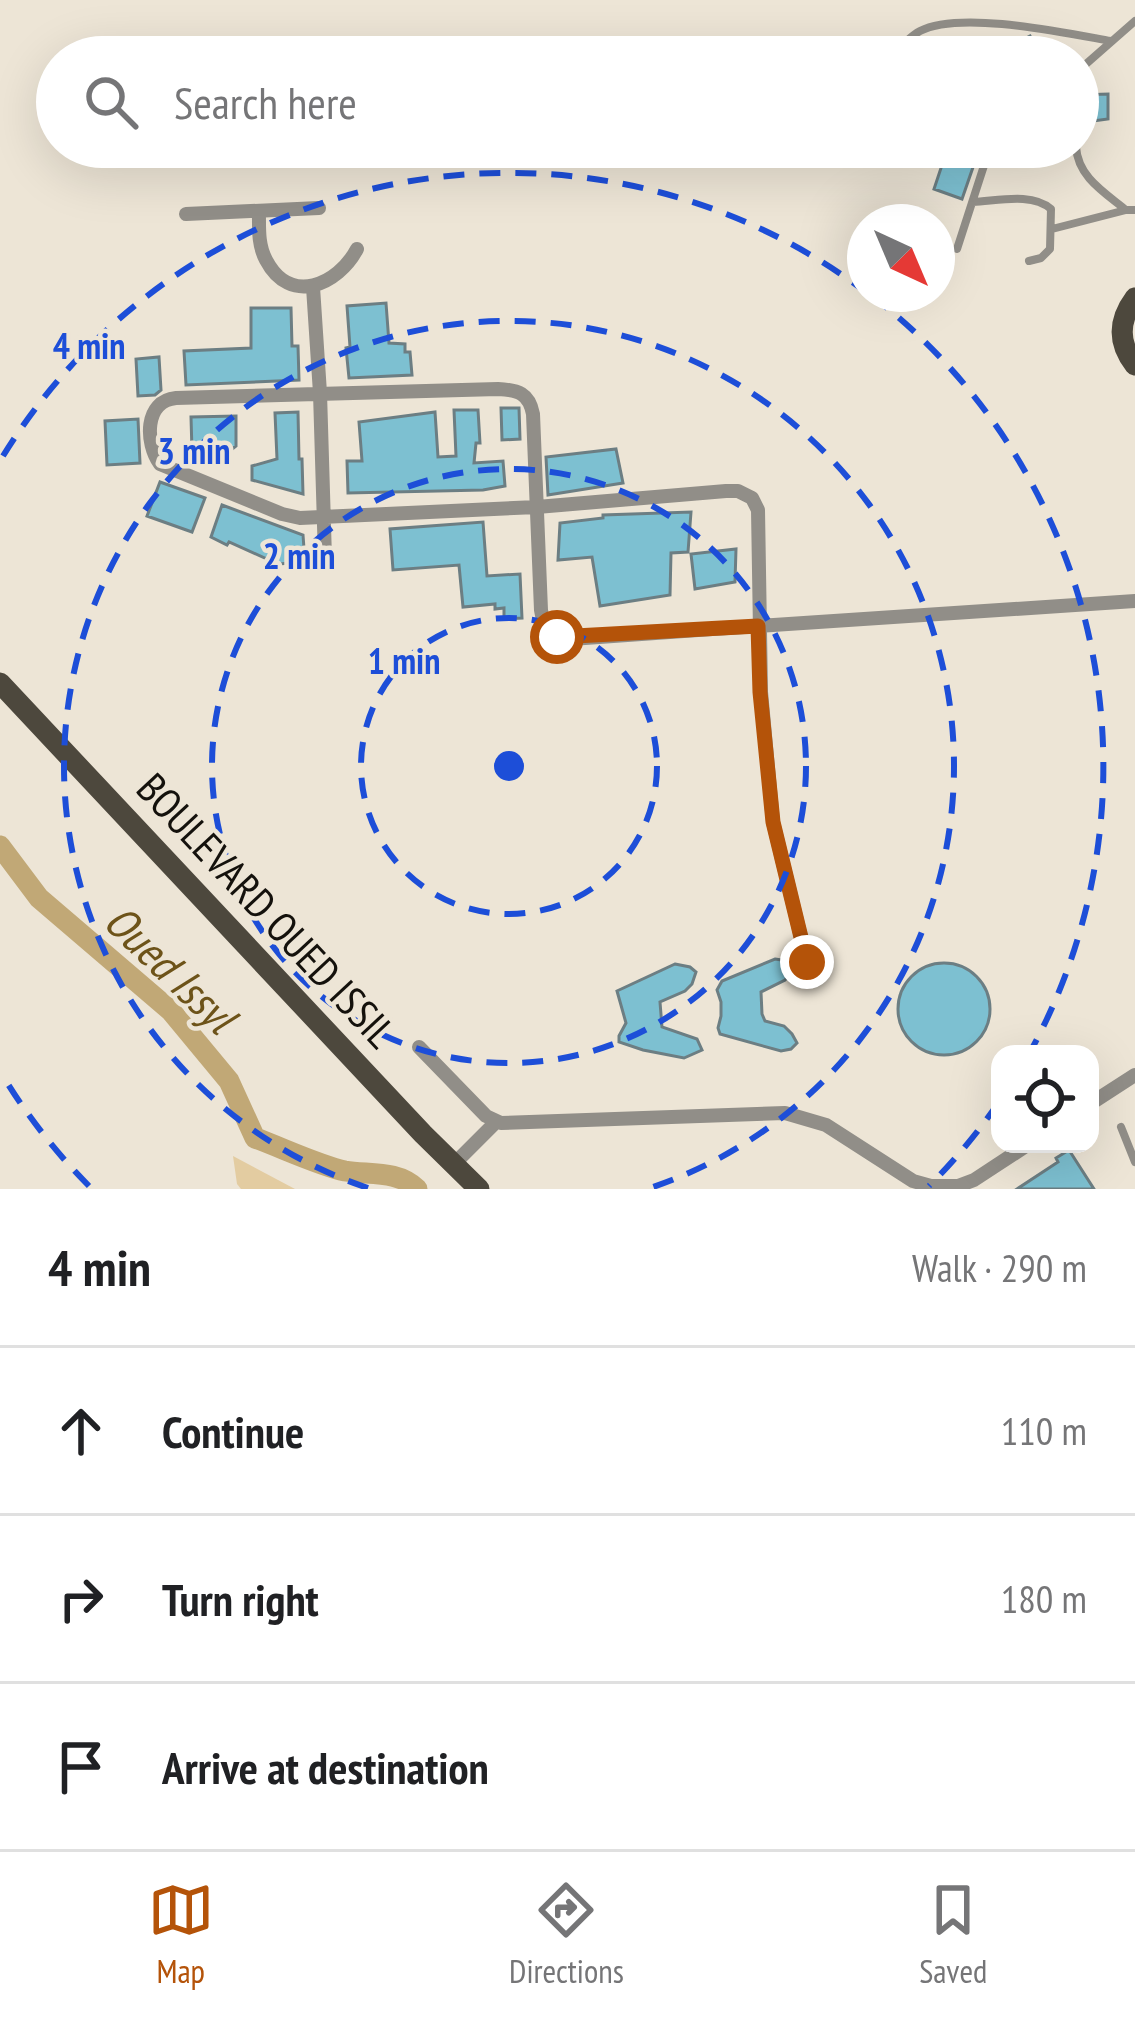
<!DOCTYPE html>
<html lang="en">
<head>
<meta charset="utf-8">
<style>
	:root { --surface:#fff; --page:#f2f2f2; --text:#202124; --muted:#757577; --line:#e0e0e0; --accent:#b45309 }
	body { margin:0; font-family:"PT Sans Narrow",sans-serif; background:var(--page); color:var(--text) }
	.controls { position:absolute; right:36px; bottom:36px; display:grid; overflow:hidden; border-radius:24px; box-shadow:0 12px 48px #0002 }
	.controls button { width:108px; height:108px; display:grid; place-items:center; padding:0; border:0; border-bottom:3px solid var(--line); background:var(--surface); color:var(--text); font:60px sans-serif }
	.compass { position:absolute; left:847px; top:204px; width:108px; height:108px; border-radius:50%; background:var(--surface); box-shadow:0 12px 48px #0002; rotate:136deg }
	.stop { position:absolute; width:36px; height:36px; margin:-27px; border:9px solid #b45309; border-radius:50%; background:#fff }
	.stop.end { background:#b45309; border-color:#fff; box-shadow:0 3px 12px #0008 }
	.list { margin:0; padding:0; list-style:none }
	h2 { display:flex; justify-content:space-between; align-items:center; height:156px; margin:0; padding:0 48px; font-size:51px }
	h2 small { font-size:39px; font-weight:400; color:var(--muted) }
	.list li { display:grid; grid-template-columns:78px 1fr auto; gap:36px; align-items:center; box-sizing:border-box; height:168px; padding:0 48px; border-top:3px solid var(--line) }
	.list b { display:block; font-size:45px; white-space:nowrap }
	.list em { font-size:39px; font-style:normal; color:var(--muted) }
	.icon { flex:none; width:66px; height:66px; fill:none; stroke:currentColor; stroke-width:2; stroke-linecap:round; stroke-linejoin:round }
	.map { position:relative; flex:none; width:1135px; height:1189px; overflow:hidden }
	.search { position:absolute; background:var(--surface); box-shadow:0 12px 48px #0002; left:36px; right:36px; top:36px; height:132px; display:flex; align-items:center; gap:30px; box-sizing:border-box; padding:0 42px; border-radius:66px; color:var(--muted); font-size:45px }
	.sheet { height:660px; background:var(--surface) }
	nav { display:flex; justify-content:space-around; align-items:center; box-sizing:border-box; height:168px; border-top:3px solid var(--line); background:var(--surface); font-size:33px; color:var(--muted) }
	nav a { display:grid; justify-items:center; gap:6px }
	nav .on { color:var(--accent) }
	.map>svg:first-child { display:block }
	.green { fill:#e3cca1 }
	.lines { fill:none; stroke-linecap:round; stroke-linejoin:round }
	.river { stroke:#c1a876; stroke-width:21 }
	.building { fill:#7dc0d1; stroke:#6c7e83; stroke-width:3 }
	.service { stroke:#918e88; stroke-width:8 }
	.minor { stroke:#918e88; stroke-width:14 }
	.primary { stroke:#4d483d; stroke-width:21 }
	.route { stroke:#b45309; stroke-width:15 }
	.ring { fill:none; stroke:#1d4ed8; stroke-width:6; stroke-dasharray:21 15 }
	.labels { text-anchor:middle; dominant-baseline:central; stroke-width:9; stroke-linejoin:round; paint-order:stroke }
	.street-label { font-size:42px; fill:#14110c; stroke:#ede5d6 }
	.water-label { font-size:45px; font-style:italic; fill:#6d5319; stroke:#ede5d6 }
	.centre { fill:#1d4ed8; stroke:#ede5d6; stroke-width:6 }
	.ring-label { font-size:36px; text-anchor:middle; font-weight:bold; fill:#1d4ed8; stroke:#ede5d6; stroke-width:9; stroke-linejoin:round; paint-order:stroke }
</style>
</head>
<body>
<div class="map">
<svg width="1135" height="1189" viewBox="0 0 1135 1189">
	<rect width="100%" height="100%" fill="#ede5d6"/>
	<path class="green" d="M 233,1156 L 295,1189 L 241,1189 L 237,1184 Z"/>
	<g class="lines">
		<path class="river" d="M 0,846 L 39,898 L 171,1011 L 229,1081 L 255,1138 C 280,1147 320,1166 345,1171 C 369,1175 398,1170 417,1189"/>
	</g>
	<path class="building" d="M 1030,36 L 1041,57 L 991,57 Z
		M 1108,94 L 1108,119 L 1078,123 L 1078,95 Z
		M 893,147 L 920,147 L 919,161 L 897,159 Z
		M 948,147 L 980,147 L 962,199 L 934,189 Z
		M 386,303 L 389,343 L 405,344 L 405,352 L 410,352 L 412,375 L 349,378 L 346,348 L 350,347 L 347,306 Z
		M 251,308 L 291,308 L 292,346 L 298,346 L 299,380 L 186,385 L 184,351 L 251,348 Z
		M 159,357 L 161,390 L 155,395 L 138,396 L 136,359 Z
		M 501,408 L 519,408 L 520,439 L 502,440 Z
		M 454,410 L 478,410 L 480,443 L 476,443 L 474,463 L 503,461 L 505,486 L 483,490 L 348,493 L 347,461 L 362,461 L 359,422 L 435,412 L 438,457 L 456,456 Z
		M 298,412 L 299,459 L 302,459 L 303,494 L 252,480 L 252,466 L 277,459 L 275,413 Z
		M 236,416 L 236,446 L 231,450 L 192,451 L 191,417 Z
		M 138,419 L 140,463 L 107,465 L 105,421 Z
		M 616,449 L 623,483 L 548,495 L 546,457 Z
		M 160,482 L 205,498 L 192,532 L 147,516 Z
		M 222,505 L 303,535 L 305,562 L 278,564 L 229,542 L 227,545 L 211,537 Z
		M 691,512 L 688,552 L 671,553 L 670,595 L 600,606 L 592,557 L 558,560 L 560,523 L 603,518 L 603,515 Z
		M 483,522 L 487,576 L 520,574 L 522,618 L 504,619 L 504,608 L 495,609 L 495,604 L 463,607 L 459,565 L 393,570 L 390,529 Z
		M 736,549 L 735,582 L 695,589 L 691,554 Z
		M 775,959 L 788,961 L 791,965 L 790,973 L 785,980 L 761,992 L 762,1014 L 765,1021 L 784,1026 L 792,1034 L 797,1043 L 791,1049 L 781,1051 L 720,1034 L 718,1028 L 721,1016 L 721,1002 L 717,990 L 722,981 Z
		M898 1009a46 46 0 1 1 92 0a46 46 0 1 1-92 0Z
		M 675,964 L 690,967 L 696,972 L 692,984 L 685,991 L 660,1002 L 662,1027 L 697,1039 L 702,1050 L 684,1058 L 643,1050 L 619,1042 L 619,1036 L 626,1023 L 617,991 Z
		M 1069,1150 L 1094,1189 L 1017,1189 L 1058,1162 L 1056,1158 Z"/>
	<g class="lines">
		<path class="service" d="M 891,57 C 899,48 909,37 920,31 C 960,10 1066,33 1111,41
			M 1078,71 L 1135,21
			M 1076,147 C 1078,177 1104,192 1126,210 L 1135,210
			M 973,202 C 997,201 1032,192 1051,209 L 1050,249 L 1041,258 L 1029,261
			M 1052,229 L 1126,210
			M 957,249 L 990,147
			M 1121,1127 L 1135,1162"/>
		<path class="minor" d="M 259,212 C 259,229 258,245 266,260 C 290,306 338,285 357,249
			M 186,214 L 319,208
			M 313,287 L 320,393 L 325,558
			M 807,962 L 773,822 L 761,692 L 758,510 L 752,498 L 738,491 L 726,491 L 537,507 L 300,518 L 282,514 L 160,464 C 145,443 144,401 176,398 L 498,389 C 518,390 529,393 533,414 L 541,610 L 545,631 L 551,636 L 571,639 C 759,626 947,612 1135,601
			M 419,1047 L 486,1116 L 501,1123 L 785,1113 L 826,1125 L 913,1181 L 931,1186 L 958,1186 L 974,1180 L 1029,1144
			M 1090,1104 L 1135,1075
			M 453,1165 L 496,1122"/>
		<path class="primary" d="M 1135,298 C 1118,321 1118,343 1135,365
			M 0,683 L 423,1134 L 479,1189"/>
	</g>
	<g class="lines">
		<path class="route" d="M 557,637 L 758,626 L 760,692 L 773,822 L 807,962"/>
	</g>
	<g class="ring">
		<circle cx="509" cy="766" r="148"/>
		<circle cx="509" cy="766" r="297"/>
		<path d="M368 1188A445 445 0 1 1 650 1188"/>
		<path d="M999 1102A594 594 0 0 1 929 1186M89 1186A594 594 0 0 1 3 1076M3 456A594 594 0 0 1 862 289M871 295A594 594 0 0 1 1029 1054"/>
	</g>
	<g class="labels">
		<g class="street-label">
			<text transform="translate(267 910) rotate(47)">BOULEVARD OUED ISSIL</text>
		</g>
		<g class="water-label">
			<text transform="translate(171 968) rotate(44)">Oued Issyl</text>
		</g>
	</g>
	<circle cx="509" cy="766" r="18" class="centre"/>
	<g class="ring-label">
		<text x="89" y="359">4 min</text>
		<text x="194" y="464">3 min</text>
		<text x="299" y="569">2 min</text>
		<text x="404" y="674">1 min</text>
	</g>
</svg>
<div class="controls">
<button><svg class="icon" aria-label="locate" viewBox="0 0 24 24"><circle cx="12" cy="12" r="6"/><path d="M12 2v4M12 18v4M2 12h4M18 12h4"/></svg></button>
</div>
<svg class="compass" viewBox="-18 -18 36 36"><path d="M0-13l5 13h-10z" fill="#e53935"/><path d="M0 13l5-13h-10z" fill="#757577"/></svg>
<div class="stop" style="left:557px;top:637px"></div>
<div class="stop end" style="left:807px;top:962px"></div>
<div class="search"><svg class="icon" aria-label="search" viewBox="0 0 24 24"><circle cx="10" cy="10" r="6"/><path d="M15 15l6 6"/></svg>Search here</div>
</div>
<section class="sheet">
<h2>4 min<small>Walk · 290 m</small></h2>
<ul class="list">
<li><svg class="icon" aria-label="ahead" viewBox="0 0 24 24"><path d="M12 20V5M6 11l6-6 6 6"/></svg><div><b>Continue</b></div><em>110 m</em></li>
<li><svg class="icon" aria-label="right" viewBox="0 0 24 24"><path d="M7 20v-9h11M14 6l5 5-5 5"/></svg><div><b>Turn right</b></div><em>180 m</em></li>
<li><svg class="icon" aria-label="arrive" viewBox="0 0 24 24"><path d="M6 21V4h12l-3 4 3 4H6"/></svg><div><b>Arrive at destination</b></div></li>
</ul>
</section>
<nav>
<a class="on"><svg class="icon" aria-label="map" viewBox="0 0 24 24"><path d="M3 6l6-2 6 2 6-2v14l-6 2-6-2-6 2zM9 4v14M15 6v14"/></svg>Map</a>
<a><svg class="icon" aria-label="directions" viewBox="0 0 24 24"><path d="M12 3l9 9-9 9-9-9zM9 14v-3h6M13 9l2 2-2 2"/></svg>Directions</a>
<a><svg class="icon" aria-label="saved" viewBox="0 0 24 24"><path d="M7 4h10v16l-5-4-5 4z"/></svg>Saved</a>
</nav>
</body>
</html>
